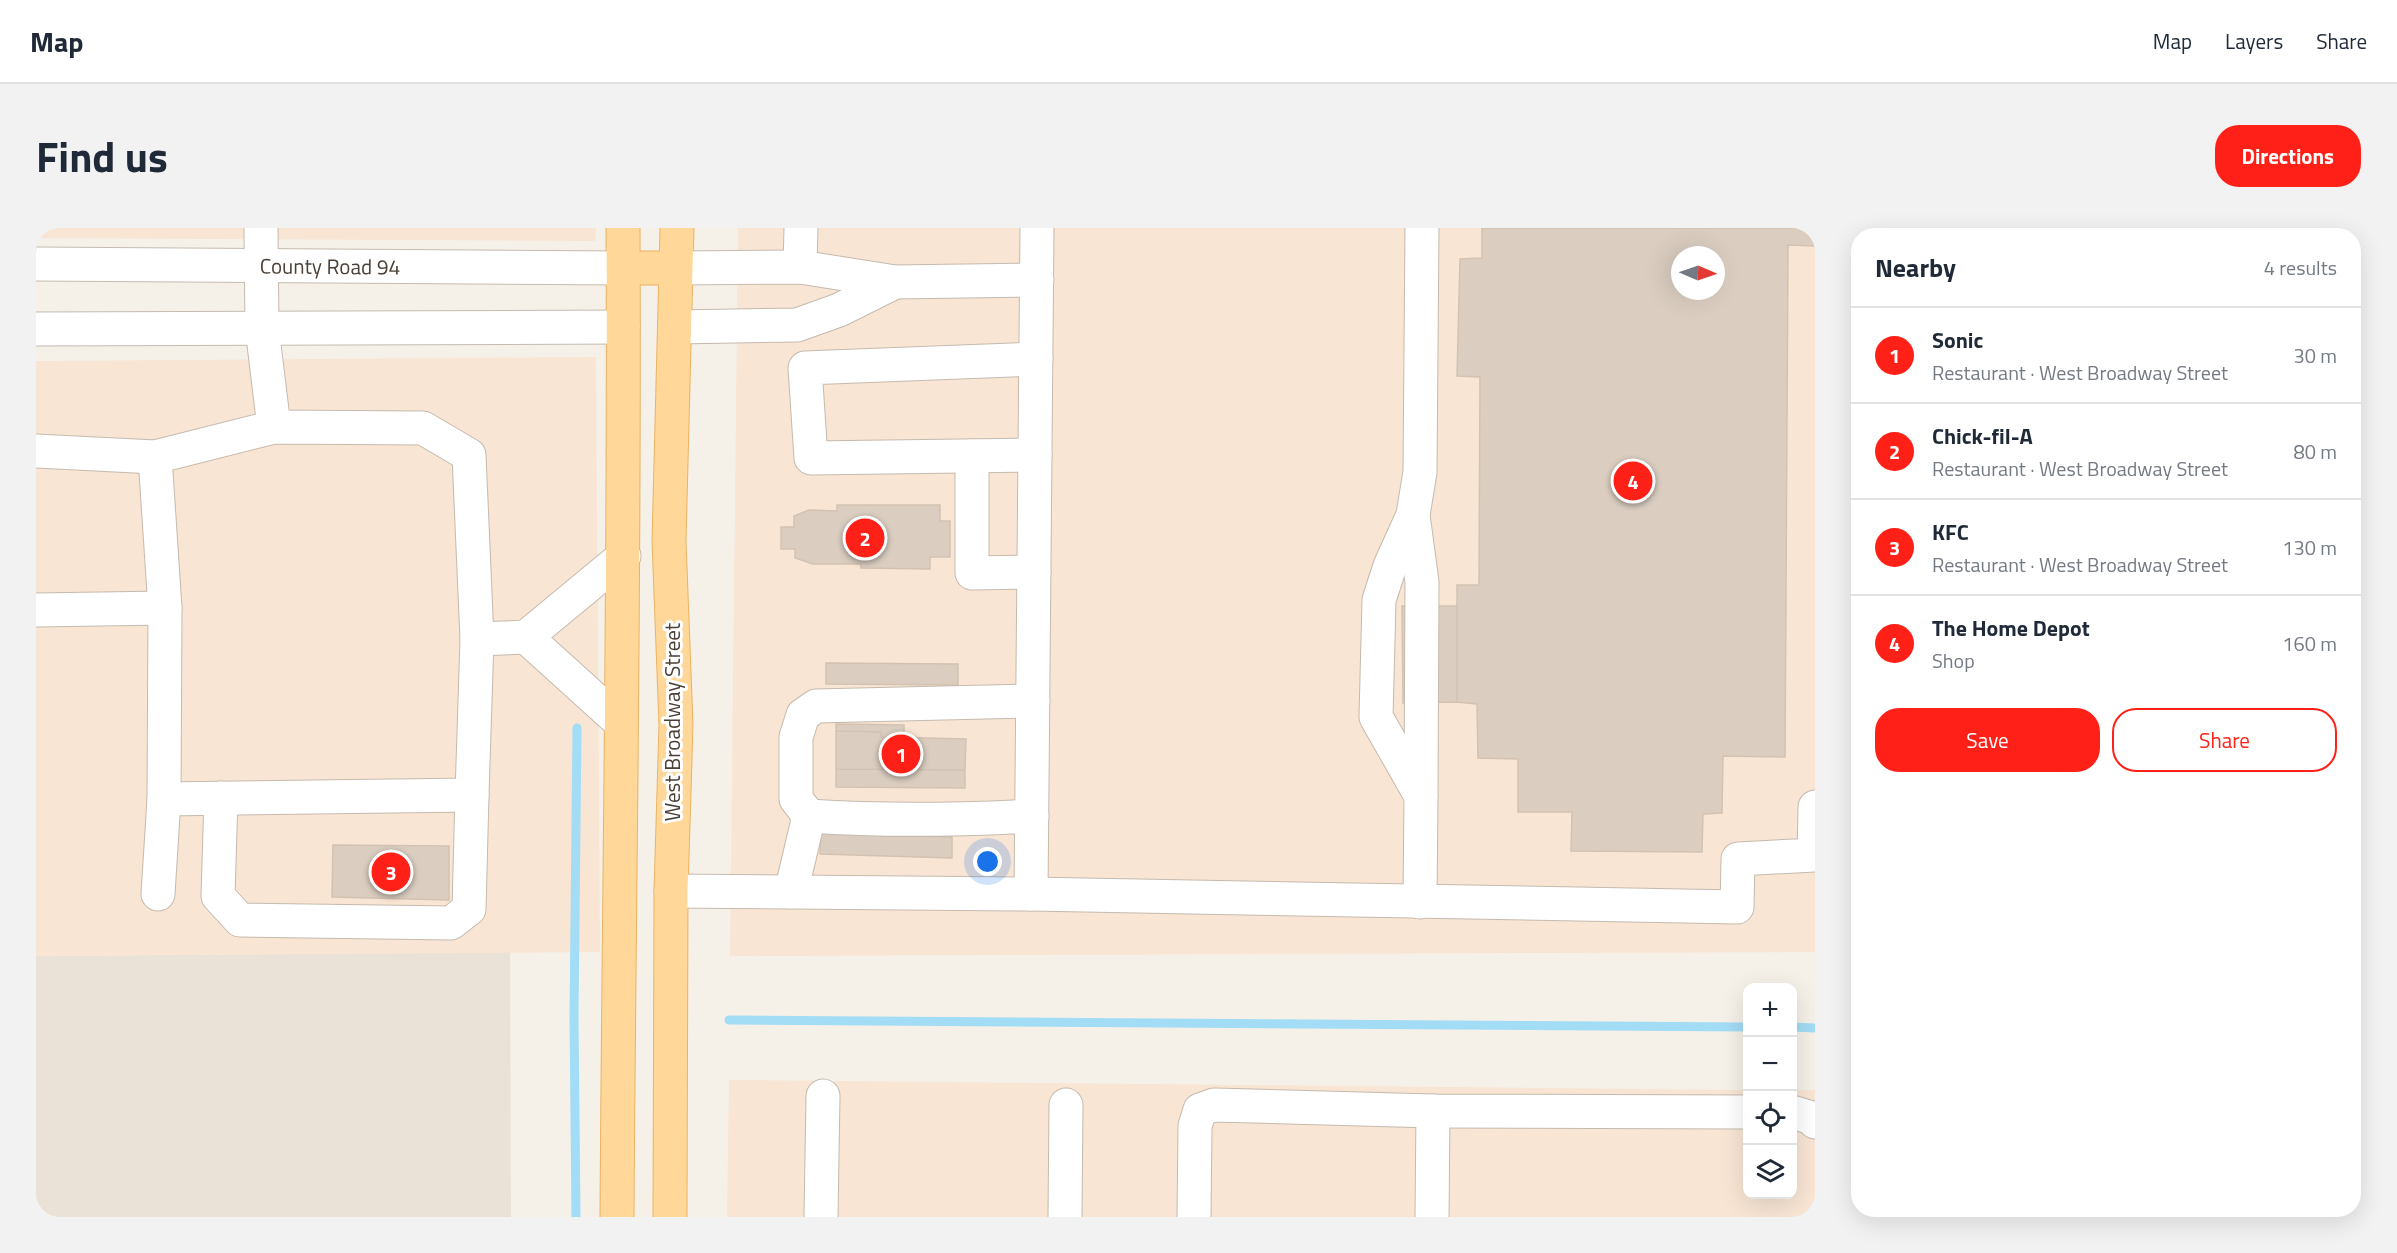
<!DOCTYPE html>
<html lang="en">
<head>
<meta charset="utf-8">
<style>
	:root { --surface:#fff; --page:#f2f2f3; --text:#1f2937; --muted:#747a83; --line:#e0e1e3; --accent:#ff2117 }
	body { margin:0; font-family:"Titillium Web",sans-serif; background:var(--page); color:var(--text) }
	.controls { position:absolute; right:18px; bottom:18px; display:grid; overflow:hidden; border-radius:12px; box-shadow:0 6px 24px #0002 }
	.controls button { width:54px; height:54px; display:grid; place-items:center; padding:0; border:0; border-bottom:2px solid var(--line); background:var(--surface); color:var(--text); font:30px sans-serif }
	.compass { position:absolute; left:1635px; top:18px; width:54px; height:54px; border-radius:50%; background:var(--surface); box-shadow:0 6px 24px #0002; rotate:92deg }
	.you { position:absolute; left:952px; top:634px; width:21px; height:21px; margin:-15px; border:4px solid #fff; border-radius:50%; background:#1a73e8; box-shadow:0 0 0 9px #1a73e833 }
	.badge { display:grid; place-items:center; width:39px; height:39px; border-radius:50%; background:var(--accent); color:#fff; font-size:20px; font-weight:700 }
	.pin { position:absolute; translate:-50% -50%; border:3px solid #fff; box-shadow:0 2px 6px #0006 }
	.list { margin:0; padding:0; list-style:none }
	h2 { display:flex; justify-content:space-between; align-items:center; height:78px; margin:0; padding:0 24px; font-size:26px }
	h2 small { font-size:20px; font-weight:400; color:var(--muted) }
	.list li { display:grid; grid-template-columns:39px 1fr auto; gap:18px; align-items:center; box-sizing:border-box; height:96px; padding:0 24px; border-top:2px solid var(--line) }
	.list b { display:block; font-size:22px; white-space:nowrap }
	.list p { margin:0; font-size:20px; white-space:nowrap; color:var(--muted) }
	.list em { font-size:20px; font-style:normal; color:var(--muted) }
	.actions { display:flex; gap:12px; padding:18px 24px }
	.actions a { flex:1; padding:14px 0; border:2px solid var(--accent); border-radius:24px; text-align:center; font-size:21px; color:var(--accent) }
	.actions .main { background:var(--accent); color:#fff }
	.icon { flex:none; width:33px; height:33px; fill:none; stroke:currentColor; stroke-width:2; stroke-linecap:round; stroke-linejoin:round }
	.map { position:relative; flex:none; width:1779px; height:989px; overflow:hidden; border-radius:24px }
	header { display:flex; align-items:center; gap:36px; box-sizing:border-box; height:84px; padding:0 30px; background:var(--surface); border-bottom:2px solid var(--line) }
	header strong { font-size:28px }
	nav { display:flex; gap:33px; margin-inline-start:auto; font-size:21px }
	.intro { display:flex; align-items:center; justify-content:space-between; box-sizing:border-box; height:144px; padding:0 36px }
	h1 { margin:0; font-size:42px }
	.button { padding:15px 27px; border-radius:24px; background:var(--accent); color:#fff; font-size:21px; font-weight:700 }
	main { display:flex; gap:36px; padding:0 36px }
	aside { flex:1; background:var(--surface); border-radius:24px; box-shadow:0 6px 24px #0002 }
	.map>svg:first-child { display:block }
	.residential { fill:#eae2d7 }
	.commercial { fill:#f8e5d4; fill-rule:evenodd }
	.lines { fill:none; stroke-linecap:round; stroke-linejoin:round }
	.stream { stroke:#a3dcf5; stroke-width:9 }
	.building { fill:#dbcec1; stroke:#d3c2b1; stroke-width:1.5; fill-rule:evenodd }
	.minor-casing { stroke:#c5baae; stroke-width:35 }
	.major-casing { stroke:#ebb362; stroke-width:35 }
	.minor { stroke:#fff; stroke-width:33 }
	.major { stroke:#ffd799; stroke-width:33 }
	.labels { text-anchor:middle; dominant-baseline:central; stroke-width:6; stroke-linejoin:round; paint-order:stroke }
	.street-label { font-size:21px; fill:#4a4037; stroke:#fff }
</style>
</head>
<body>
<header>
<strong>Map</strong>
<nav><a>Map</a><a>Layers</a><a>Share</a></nav>
</header>
<div class="intro"><h1>Find us</h1><a class="button">Directions</a></div>
<main>
<div class="map">
<svg width="1779" height="989" viewBox="0 0 1779 989">
	<rect width="100%" height="100%" fill="#f5f1e9"/>
	<path class="residential" d="M 474,724 L 475,989 L 0,989 L 0,728 Z"/>
	<path class="commercial" d="M 0,0 L 560,0 L 559,13 L 0,10 Z
		M 702,0 L 1779,0 L 1779,724 L 694,728 ZM 1644,27 L 1680,27 L 1680,63 L 1644,63 Z
		M 560,129 L 564,724 L 0,728 L 0,133 Z
		M 693,852 L 1711,862 L 1712,966 L 1756,966 L 1757,862 L 1779,862 L 1779,989 L 691,989 Z"/>
	<g class="lines">
		<path class="stream" d="M 693,792 L 1712,799
			M 1756,799 L 1779,800
			M 540,989 L 538,789 L 541,500"/>
	</g>
	<path class="building" d="M 1446,0 L 1779,0 L 1779,18 L 1752,17 L 1749,529 L 1687,528 L 1686,585 L 1667,586 L 1666,624 L 1535,623 L 1536,584 L 1482,584 L 1482,531 L 1442,530 L 1441,476 L 1421,474 L 1421,357 L 1443,357 L 1444,149 L 1421,148 L 1424,31 L 1446,30 ZM 1644,27 L 1680,27 L 1680,63 L 1644,63 Z
		M 801,277 L 904,277 L 904,293 L 914,293 L 914,329 L 894,329 L 894,341 L 825,340 L 825,336 L 777,336 L 759,330 L 759,321 L 745,321 L 745,299 L 758,299 L 758,288 L 773,282 L 801,283 Z
		M 1366,378 L 1421,378 L 1421,474 L 1367,475 Z
		M 790,435 L 922,436 L 922,457 L 790,456 Z
		M 800,496 L 868,497 L 868,510 L 845,509 L 845,504 L 800,503 Z
		M 800,503 L 845,504 L 845,509 L 930,511 L 929,542 L 800,541 Z
		M 800,541 L 929,542 L 929,560 L 800,559 Z
		M 785,605 L 916,609 L 916,630 L 784,626 Z
		M 297,617 L 413,618 L 413,672 L 296,669 Z"/>
	<g class="lines">
		<g class="minor-casing">
			<g id="minor">
				<path d="M 225,0 L 226,100 L 238,199"/>
				<path id="s1" d="M 0,36 L 587,40"/>
				<path d="M 764,39 L 765,0"/>
				<path d="M 640,40 L 764,39 L 859,54 L 1001,52"/>
				<path d="M 639,99 L 761,97 L 803,82 L 859,54"/>
				<path d="M 0,101 L 587,99"/>
				<path d="M 0,223 L 119,229"/>
				<path d="M 999,227 L 775,230 L 769,140 L 1000,131"/>
				<path d="M 936,228 L 936,345 L 998,344"/>
				<path d="M 1377,287 L 1386,354 L 1385,567"/>
				<path d="M 0,382 L 129,380"/>
				<path d="M 490,409 L 584,494"/>
				<path d="M 185,570 L 182,668 L 204,692 L 415,695 L 433,681 L 436,567"/>
				<path d="M 128,571 L 436,567 L 441,411 L 490,409 L 588,328"/>
				<path d="M 996,588 C 922,592 848,593 773,588 L 760,571 L 760,509 L 767,487 L 780,478 L 997,473"/>
				<path d="M 635,663 L 995,666 L 1701,679 L 1702,631 L 1778,627 L 1779,579"/>
				<path d="M 755,664 L 773,588"/>
				<path d="M 122,666 L 128,571 L 129,380 L 119,229 L 238,199 L 387,200 L 433,227 L 441,411"/>
				<path d="M 995,666 L 1001,0"/>
				<path d="M 1384,674 L 1385,568 L 1340,489 L 1343,372 L 1354,338 L 1377,287 L 1384,244 L 1386,0"/>
				<path d="M 1756,884 L 1776,890 L 1779,894"/>
				<path d="M 785,989 L 787,868"/>
				<path d="M 1029,989 L 1030,877"/>
				<path d="M 1158,989 L 1159,898 L 1164,882 L 1178,877 L 1397,883 L 1712,884"/>
				<path d="M 1396,989 L 1397,883"/>
			</g>
		</g>
		<g class="major-casing">
			<path id="major" d="M 587,40 L 640,40
				M 581,989 C 583,659 589,330 587,0
				M 634,989 L 635,663 L 640,497 L 633,313 L 641,0"/>
		</g>
		<use href="#minor" class="minor"/>
		<use href="#major" class="major"/>
	</g>
	<g class="labels">
		<g class="street-label">
			<text stroke="none"><textPath href="#s1" startOffset="294">County Road 94</textPath></text>
			<text transform="translate(636 494) rotate(-90)">West Broadway Street</text>
		</g>
	</g>
</svg>
<div class="controls">
<button>+</button>
<button>−</button>
<button><svg class="icon" aria-label="locate" viewBox="0 0 24 24"><circle cx="12" cy="12" r="6"/><path d="M12 2v4M12 18v4M2 12h4M18 12h4"/></svg></button>
<button><svg class="icon" aria-label="layers" viewBox="0 0 24 24"><path d="M12 4l9 5-9 5-9-5zM3 14l9 5 9-5"/></svg></button>
</div>
<svg class="compass" viewBox="-18 -18 36 36"><path d="M0-13l5 13h-10z" fill="#e53935"/><path d="M0 13l5-13h-10z" fill="#747a83"/></svg>
<div class="you"></div>
<div class="pin badge" style="left:865px;top:526px">1</div>
<div class="pin badge" style="left:829px;top:310px">2</div>
<div class="pin badge" style="left:355px;top:644px">3</div>
<div class="pin badge" style="left:1597px;top:253px">4</div>
</div>
<aside>
<h2>Nearby<small>4 results</small></h2>
<ul class="list">
<li><span class="badge">1</span><div><b>Sonic</b><p>Restaurant · West Broadway Street</p></div><em>30 m</em></li>
<li><span class="badge">2</span><div><b>Chick-fil-A</b><p>Restaurant · West Broadway Street</p></div><em>80 m</em></li>
<li><span class="badge">3</span><div><b>KFC</b><p>Restaurant · West Broadway Street</p></div><em>130 m</em></li>
<li><span class="badge">4</span><div><b>The Home Depot</b><p>Shop</p></div><em>160 m</em></li>
</ul>
<div class="actions"><a class="main">Save</a><a>Share</a></div>
</aside>
</main>
</body>
</html>
